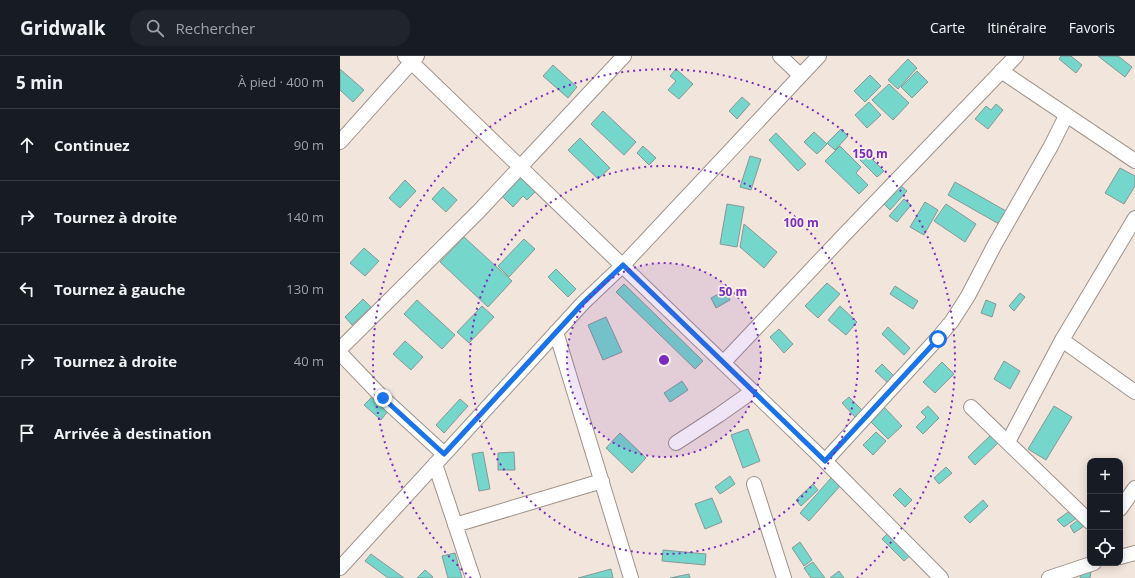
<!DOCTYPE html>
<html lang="fr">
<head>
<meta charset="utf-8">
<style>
	:root { --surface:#171b24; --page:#20242c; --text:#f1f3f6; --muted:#9ea1a6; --line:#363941 }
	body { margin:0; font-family:"Open Sans",sans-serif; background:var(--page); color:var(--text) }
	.controls { position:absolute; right:12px; bottom:12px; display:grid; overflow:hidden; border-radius:8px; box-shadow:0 2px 10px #0003 }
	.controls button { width:36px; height:36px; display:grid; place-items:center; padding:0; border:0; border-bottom:1px solid var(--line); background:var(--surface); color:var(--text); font:20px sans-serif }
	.stop { position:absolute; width:12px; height:12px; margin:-9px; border:3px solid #1a73e8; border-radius:50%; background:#fff }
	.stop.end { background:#1a73e8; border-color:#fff; box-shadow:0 1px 4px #0008 }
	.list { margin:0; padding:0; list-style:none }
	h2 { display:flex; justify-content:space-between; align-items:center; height:52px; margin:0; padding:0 16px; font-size:17px }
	h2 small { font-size:13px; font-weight:400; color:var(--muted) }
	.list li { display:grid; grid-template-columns:26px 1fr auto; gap:12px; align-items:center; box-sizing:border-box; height:72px; padding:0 16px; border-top:1px solid var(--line) }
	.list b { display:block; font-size:15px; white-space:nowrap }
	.list em { font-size:13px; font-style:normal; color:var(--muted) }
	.icon { flex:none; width:22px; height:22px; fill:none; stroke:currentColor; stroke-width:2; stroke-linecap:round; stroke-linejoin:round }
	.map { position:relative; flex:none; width:795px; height:522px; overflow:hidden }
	header { display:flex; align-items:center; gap:24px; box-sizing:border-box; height:56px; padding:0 20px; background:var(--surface); border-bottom:1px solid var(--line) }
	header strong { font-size:19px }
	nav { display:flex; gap:22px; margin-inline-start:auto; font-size:14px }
	.search { width:280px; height:36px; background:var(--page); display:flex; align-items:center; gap:10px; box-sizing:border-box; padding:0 14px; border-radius:16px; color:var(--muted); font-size:15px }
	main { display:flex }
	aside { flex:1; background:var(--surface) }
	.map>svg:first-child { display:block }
	.building { fill:#75d6cc; stroke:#879895 }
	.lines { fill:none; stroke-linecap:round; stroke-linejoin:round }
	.minor-casing { stroke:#9f928a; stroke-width:16 }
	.minor { stroke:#fff; stroke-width:14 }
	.route { stroke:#1a73e8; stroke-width:5 }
	.ring { fill:none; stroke:#7b2cbf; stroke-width:2; stroke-dasharray:2 4 }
	.centre { fill:#7b2cbf; stroke:#fef2eb; stroke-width:2 }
	.ring-label { font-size:12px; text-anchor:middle; font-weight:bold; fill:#7b2cbf; stroke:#fef2eb; stroke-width:3.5; stroke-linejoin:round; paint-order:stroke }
</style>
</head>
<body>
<header>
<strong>Gridwalk</strong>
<div class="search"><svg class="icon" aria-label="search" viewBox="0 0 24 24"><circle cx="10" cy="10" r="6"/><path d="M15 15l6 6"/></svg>Rechercher</div>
<nav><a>Carte</a><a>Itinéraire</a><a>Favoris</a></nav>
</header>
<main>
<aside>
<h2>5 min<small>À pied · 400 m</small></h2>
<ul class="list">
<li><svg class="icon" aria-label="ahead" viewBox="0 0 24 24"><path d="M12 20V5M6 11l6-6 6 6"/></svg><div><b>Continuez</b></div><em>90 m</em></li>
<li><svg class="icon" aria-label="right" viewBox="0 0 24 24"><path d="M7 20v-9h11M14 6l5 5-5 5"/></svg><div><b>Tournez à droite</b></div><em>140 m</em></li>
<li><svg class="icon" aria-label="left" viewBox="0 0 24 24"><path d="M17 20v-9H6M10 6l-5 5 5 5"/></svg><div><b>Tournez à gauche</b></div><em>130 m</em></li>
<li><svg class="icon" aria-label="right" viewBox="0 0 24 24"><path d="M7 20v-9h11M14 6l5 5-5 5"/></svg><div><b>Tournez à droite</b></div><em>40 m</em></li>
<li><svg class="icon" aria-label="arrive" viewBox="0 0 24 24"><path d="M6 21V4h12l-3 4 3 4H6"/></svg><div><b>Arrivée à destination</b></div></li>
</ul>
</aside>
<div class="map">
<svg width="795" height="522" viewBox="0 0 795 522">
	<rect width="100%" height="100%" fill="#f2e5dc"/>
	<path class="building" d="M 721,0 L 731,0 L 742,9 L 736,17 L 719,3 Z
		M 758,0 L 778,0 L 792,11 L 785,21 Z
		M 568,3 L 577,12 L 558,33 L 548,24 Z
		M 213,9 L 237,31 L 228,42 L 203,20 Z
		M 0,13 L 24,34 L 13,46 L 0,34 Z
		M 336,13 L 353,28 L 339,43 L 328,34 L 336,25 L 330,20 Z
		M 577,15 L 588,26 L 572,42 L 561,31 Z
		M 530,19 L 541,30 L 525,46 L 514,35 Z
		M 549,28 L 569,47 L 553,64 L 532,44 Z
		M 402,41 L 410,48 L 397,63 L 389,55 Z
		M 529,46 L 541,59 L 527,72 L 515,59 Z
		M 656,48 L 663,54 L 648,73 L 635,63 L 646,50 L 651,54 Z
		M 263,55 L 296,86 L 284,99 L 251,68 Z
		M 501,73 L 508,80 L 495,94 L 487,87 Z
		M 474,76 L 487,88 L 477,98 L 464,86 Z
		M 436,77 L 466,108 L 458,115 L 429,84 Z
		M 240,82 L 270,112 L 258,123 L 228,94 Z
		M 303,90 L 316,102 L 309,109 L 297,97 Z
		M 500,90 L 521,111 L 516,117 L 528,129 L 519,138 L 485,105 Z
		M 527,98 L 544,115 L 537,121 L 520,104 Z
		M 410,100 L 421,103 L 411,134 L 400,131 Z
		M 780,112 L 795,120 L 795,130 L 784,148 L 765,137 Z
		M 181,121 L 196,135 L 187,144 L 183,140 L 173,151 L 162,140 Z
		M 65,124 L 76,135 L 60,152 L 49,142 Z
		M 615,126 L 666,155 L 659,168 L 608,139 Z
		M 561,130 L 567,135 L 550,154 L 544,148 Z
		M 103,131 L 117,144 L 106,156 L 92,143 Z
		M 564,143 L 571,149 L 557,166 L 549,160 Z
		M 585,146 L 598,154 L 584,179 L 570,171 Z
		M 387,148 L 404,151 L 397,191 L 380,188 Z
		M 606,148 L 636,168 L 625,186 L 594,165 Z
		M 404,168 L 437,196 L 424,212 L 400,191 Z
		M 124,181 L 172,225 L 148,251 L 100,206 Z
		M 184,183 L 195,193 L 169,221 L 158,210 Z
		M 24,192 L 39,205 L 25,220 L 10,207 Z
		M 216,213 L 236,233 L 228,241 L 208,221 Z
		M 487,227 L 500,238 L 478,262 L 465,250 Z
		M 284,228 L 363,305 L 355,313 L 276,236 Z
		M 555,230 L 578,245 L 573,253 L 550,238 Z
		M 386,234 L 390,244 L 376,252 L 371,242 Z
		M 680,237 L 685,241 L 674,255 L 669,250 Z
		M 23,243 L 31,251 L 12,269 L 5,261 Z
		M 77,244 L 115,279 L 102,293 L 64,258 Z
		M 646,244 L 656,248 L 652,261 L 641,257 Z
		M 142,250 L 154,261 L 129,287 L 117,276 Z
		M 500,250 L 517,266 L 506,279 L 488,264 Z
		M 266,261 L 282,296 L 263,304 L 248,269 Z
		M 548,271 L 570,292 L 564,299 L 542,278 Z
		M 439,273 L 453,288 L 444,297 L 430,281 Z
		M 65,285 L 83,301 L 71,314 L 53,298 Z
		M 664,305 L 680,315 L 670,333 L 654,323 Z
		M 602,306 L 614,318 L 595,337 L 583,326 Z
		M 542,308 L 554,320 L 547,326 L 535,315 Z
		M 342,325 L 348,334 L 330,346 L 324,337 Z
		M 32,341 L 48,355 L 41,364 L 24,349 Z
		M 509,341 L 522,354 L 515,361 L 502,347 Z
		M 120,343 L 128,350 L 104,377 L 96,369 Z
		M 543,350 L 562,370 L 548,383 L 529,364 Z
		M 588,350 L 599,362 L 583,378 L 576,371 L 586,361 L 581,356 Z
		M 714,350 L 732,361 L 706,404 L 688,393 Z
		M 408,373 L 420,405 L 403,412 L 391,379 Z
		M 536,376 L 546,385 L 533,399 L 523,389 Z
		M 654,376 L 661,384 L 635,409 L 628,401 Z
		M 280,377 L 306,402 L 292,417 L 266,392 Z
		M 143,396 L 150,433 L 139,435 L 132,398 Z
		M 174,396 L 175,414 L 158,414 L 158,397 Z
		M 606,411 L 612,417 L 599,428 L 594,422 Z
		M 390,420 L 395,428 L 380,438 L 375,431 Z
		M 491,422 L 500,430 L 469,465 L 460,457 Z
		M 473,428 L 478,434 L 461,450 L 456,444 Z
		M 560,432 L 572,444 L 565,451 L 553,439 Z
		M 372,442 L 382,466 L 365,473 L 355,448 Z
		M 643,444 L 648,450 L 630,467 L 624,461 Z
		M 734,452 L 741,459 L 724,471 L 717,464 Z
		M 742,461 L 747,468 L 734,477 L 730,470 Z
		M 549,476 L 572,498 L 564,505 L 542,483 Z
		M 460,486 L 472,504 L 464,510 L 452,492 Z
		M 323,494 L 366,498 L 365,509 L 322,505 Z
		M 115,497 L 122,522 L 108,522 L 102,500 Z
		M 31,498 L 64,522 L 48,522 L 25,505 Z
		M 473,506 L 485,522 L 471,522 L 464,512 Z
		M 271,513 L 273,522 L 238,522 Z
		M 85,514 L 93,521 L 91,522 L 77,522 Z
		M 742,514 L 751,516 L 750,522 L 740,522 Z
		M 499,515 L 504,522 L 490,522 Z
		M 349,518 L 350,522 L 330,522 Z"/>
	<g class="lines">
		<g class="minor-casing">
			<path id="minor" d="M 65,0 L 485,405 L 601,522
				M 440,0 L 460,19
				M 661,15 L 795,105
				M 0,86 L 77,0
				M 216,276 L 291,522
				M 722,284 L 795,336
				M 0,293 L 139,155 L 284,0
				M 0,297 L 43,342 L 104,398
				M 383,307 L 503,180 L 676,0
				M 631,351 L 750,466
				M 668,386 L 722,284 L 795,162
				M 336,387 L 379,359 L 413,335
				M 485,405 L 597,283 L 612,265 L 628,240 L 654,190 L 711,90 L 726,60
				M 95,408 L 133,522
				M 414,428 L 444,522
				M 780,453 L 795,432
				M 115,469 L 262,425
				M 780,501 L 795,497
				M 0,512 L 243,247 L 283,209 L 479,0
				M 709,522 L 754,507"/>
		</g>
		<use href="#minor" class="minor"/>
	</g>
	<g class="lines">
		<path class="route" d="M 43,342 L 104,398 L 243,247 L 283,209 L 485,405 L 598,283"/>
	</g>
	<circle cx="324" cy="304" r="97" fill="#7b2cbf" fill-opacity=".12"/>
	<g class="ring">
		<circle cx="324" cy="304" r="97"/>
		<circle cx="324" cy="304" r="194"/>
		<path d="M131 522A291 291 0 1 1 517 522"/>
	</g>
	<circle cx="324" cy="304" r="6" class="centre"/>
	<g class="ring-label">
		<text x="530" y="102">150 m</text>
		<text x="461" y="171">100 m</text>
		<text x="393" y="240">50 m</text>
	</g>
</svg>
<div class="controls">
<button>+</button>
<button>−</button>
<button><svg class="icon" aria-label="locate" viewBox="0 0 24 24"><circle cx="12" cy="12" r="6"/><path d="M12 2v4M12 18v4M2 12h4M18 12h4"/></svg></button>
</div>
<div class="stop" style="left:598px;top:283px"></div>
<div class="stop end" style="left:43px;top:342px"></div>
</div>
</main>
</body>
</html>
